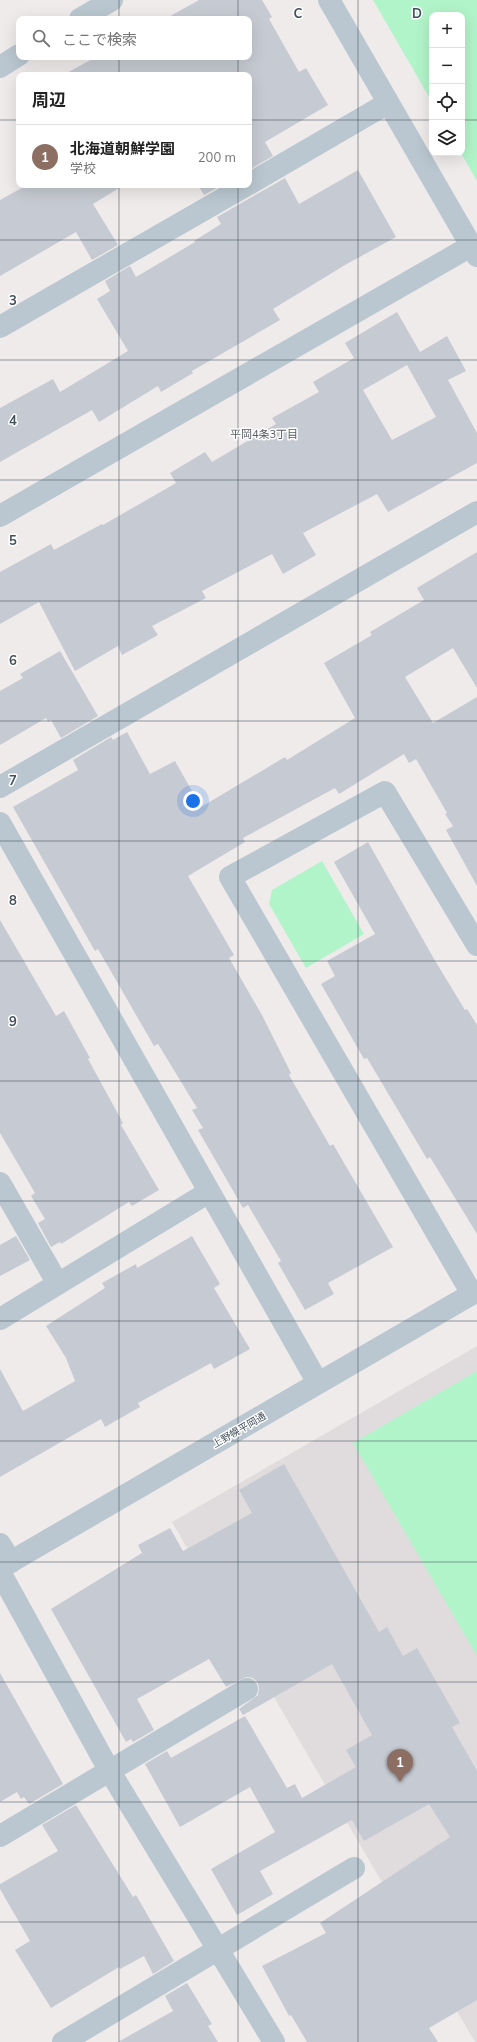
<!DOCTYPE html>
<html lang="ja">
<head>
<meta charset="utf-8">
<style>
	:root { --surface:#fff; --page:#f2f2f2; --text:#222; --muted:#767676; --line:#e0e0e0; --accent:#0374f1 }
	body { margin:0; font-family:Mulish,"Noto Sans JP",sans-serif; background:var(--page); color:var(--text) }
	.controls { position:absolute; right:12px; top:12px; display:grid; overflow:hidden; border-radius:8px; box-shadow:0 4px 16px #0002 }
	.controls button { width:36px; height:36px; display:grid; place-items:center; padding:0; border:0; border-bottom:1px solid var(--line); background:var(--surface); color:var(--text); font:20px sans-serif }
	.you { position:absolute; left:193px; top:801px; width:14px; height:14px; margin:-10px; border:3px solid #fff; border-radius:50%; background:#1a73e8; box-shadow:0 0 0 6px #1a73e833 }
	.badge { display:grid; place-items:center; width:26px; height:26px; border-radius:50%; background:var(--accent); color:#fff; font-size:13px; font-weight:700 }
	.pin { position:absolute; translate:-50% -33px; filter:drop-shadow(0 1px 2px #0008) }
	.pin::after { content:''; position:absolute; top:21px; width:14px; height:12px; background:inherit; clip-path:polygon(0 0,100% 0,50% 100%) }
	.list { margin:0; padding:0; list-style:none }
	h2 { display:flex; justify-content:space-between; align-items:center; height:52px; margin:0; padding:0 16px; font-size:17px }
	h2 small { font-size:13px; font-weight:400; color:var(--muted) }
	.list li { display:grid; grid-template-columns:26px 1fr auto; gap:12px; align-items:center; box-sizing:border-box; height:64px; padding:0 16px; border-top:1px solid var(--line) }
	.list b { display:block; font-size:15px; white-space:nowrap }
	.list p { margin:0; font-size:13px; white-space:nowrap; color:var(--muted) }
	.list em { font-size:13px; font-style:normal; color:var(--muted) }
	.icon { flex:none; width:22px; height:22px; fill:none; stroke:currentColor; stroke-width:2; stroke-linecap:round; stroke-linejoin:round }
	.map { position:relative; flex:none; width:477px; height:2042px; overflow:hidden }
	.search { position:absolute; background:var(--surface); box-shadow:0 4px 16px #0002; left:16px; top:16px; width:236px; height:44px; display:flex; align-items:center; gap:10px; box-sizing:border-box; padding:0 14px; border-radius:8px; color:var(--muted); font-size:15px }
	.panel { position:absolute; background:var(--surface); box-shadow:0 4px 16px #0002; left:16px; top:72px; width:236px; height:116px; border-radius:8px }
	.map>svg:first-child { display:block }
	.education { fill:#e0dcdd }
	.green { fill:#b2f4c9 }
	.building { fill:#c6cad2; fill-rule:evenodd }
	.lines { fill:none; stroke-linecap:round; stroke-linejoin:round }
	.minor { stroke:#bac7d0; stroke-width:22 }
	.tertiary { stroke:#bac7d0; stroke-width:22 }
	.grid { fill:none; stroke:#42505b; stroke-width:1; stroke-opacity:0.55 }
	.labels { text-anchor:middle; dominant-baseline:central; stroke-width:3; stroke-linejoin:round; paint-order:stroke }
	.street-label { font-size:10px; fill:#42505b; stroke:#fff }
	.neighbourhood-label { font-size:11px; fill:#575c61; stroke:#fff }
	.grid-label { font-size:13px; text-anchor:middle; font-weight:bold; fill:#42505b; stroke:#fff; stroke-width:3; stroke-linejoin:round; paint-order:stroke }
</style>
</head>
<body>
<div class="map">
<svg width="477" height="2042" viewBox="0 0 477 2042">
	<rect width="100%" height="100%" fill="#efebeb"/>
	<path class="education" d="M 477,1346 L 477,2042 L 475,2042 L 172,1522 Z"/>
	<path class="green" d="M 373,0 L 477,0 L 477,181 L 461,153 L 462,15 L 432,15 L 432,102 Z
		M 322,861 L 364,934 L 306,968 L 269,904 L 272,890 Z
		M 477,1371 L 477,1656 L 353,1443 Z"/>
	<path class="building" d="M 199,0 L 262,0 L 272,17 L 269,19 L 299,72 L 306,68 L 328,105 L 265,142 L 273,156 L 249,170 L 249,75 L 63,75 L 96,57 L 249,57 L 249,19 L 165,19 Z
		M 358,170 L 396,237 L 345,265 L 273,309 L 280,320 L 192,371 L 193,373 L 161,392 L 158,386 L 99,422 L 92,410 L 0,462 L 0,408 L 53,379 L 60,392 L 128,351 L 97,299 L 110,291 L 105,281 L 130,266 L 136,277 L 195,242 L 194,241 L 221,224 L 217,217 L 285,178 L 299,204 Z
		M 27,185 L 124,185 L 93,204 L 118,245 L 92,260 L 76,232 L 0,276 L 0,200 Z
		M 198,185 L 222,185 L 204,195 Z
		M 397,312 L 420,352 L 447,336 L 466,371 L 448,380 L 477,433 L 477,463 L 388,512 L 377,494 L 303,533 L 316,555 L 283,574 L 272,554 L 202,591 L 206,598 L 152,626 L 158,635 L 122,655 L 118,646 L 75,671 L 39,602 L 0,624 L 0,572 L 51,544 L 54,550 L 102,524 L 103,525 L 176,483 L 170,473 L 205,452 L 212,462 L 276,424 L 272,418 L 319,392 L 313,382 L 354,358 L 345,343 ZM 407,365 L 436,417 L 392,440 L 363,390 Z
		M 477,552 L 477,688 L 453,648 L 405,677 L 433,723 L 477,697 L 477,886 L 446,830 L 453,826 L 445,814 L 447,813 L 416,759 L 409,763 L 404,754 L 339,794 L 335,788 L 243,838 L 245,842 L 188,876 L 234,955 L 229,958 L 262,1015 L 291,1073 L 289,1075 L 330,1146 L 333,1144 L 393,1247 L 328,1283 L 334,1294 L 305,1310 L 278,1263 L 281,1261 L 248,1205 L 243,1208 L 198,1130 L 203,1128 L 192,1110 L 197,1108 L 158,1044 L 154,1046 L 98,949 L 95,951 L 13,807 L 78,770 L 73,760 L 111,737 L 113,740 L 127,732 L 150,774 L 175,761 L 201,807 L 285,757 L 287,760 L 355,718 L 324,663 L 372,635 L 370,632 L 424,600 L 417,588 Z
		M 60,651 L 98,716 L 61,738 L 51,720 L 48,722 L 46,718 L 0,745 L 0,691 L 23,678 L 20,674 Z
		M 368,842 L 434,959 L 465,1010 L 467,1009 L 477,1025 L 477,1234 L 430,1157 L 427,1159 L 367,1058 L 364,1059 L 321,984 L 335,976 L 327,961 L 375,934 L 334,862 Z
		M 0,920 L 56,1016 L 64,1011 L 90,1058 L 88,1059 L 123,1123 L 121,1125 L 159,1190 L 132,1206 L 129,1202 L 61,1244 L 60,1242 L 51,1247 L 38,1223 L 45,1219 L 31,1196 L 35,1193 L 0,1133 Z
		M 16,1236 L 30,1260 L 0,1276 L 0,1245 Z
		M 192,1236 L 220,1284 L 214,1288 L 250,1349 L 214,1369 L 211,1363 L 138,1403 L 140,1407 L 105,1427 L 101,1419 L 0,1477 L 0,1369 L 23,1411 L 75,1381 L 66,1358 L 46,1326 L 105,1288 L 102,1283 L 136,1264 L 137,1268 Z
		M 284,1464 L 379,1632 L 387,1627 L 403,1656 L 417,1648 L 460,1723 L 452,1727 L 477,1771 L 477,2000 L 429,2028 L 438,2042 L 307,2042 L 291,2015 L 289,2016 L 262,1966 L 326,1933 L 320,1923 L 450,1837 L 429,1804 L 364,1841 L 352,1820 L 260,1871 L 273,1894 L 237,1915 L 211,1869 L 275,1832 L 250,1787 L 180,1827 L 145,1764 L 167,1751 L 171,1758 L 245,1716 L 287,1788 L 295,1784 L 302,1798 L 356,1767 L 346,1750 L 372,1735 L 332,1664 L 243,1715 L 239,1709 L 258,1695 L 259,1689 L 258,1683 L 253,1678 L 246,1677 L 226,1687 L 209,1659 L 137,1699 L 154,1730 L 133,1742 L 131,1739 L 126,1742 L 51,1609 L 142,1553 L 138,1545 L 170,1528 L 183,1551 L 252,1513 L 239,1490 Z
		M 0,1673 L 63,1784 L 29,1804 L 24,1797 L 21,1799 L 17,1792 L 0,1802 Z
		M 76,1805 L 133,1897 L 136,1895 L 174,1961 L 153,1974 L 144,1956 L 120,1969 L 119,1967 L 51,2008 L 15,1950 L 30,1941 L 0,1889 L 0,1884 L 58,1851 L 42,1825 Z
		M 187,1983 L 212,2024 L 208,2026 L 218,2042 L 118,2042 L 173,2011 L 165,1996 Z"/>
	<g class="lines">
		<path class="minor" d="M 80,19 L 112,0
			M 0,67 L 19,55
			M 249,184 L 388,103
			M 0,327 L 247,185
			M 0,516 L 471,246
			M 0,787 L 477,512
			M 0,823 L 318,1383
			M 0,1183 L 58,1284
			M 472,1294 L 230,877 L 385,792 L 477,945
			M 0,1319 L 209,1192
			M 0,1544 L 11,1562
			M 0,1572 L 109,1770 L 274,2042
			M 0,1836 L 247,1689
			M 63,2042 L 354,1868"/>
		<path class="tertiary" d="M 329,0 L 477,256
			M 0,1568 L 477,1291"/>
	</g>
	<path class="grid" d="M 119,0 L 119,19M 238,0 L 238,19M 358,0 L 358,2042M 119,57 L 119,75M 238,57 L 238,75M 0,120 L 19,120M 249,120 L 432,120M 462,120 L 477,120M 119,185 L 119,2042M 238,185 L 238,2042M 0,240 L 477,240M 0,360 L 477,360M 0,480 L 477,480M 0,601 L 477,601M 0,721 L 477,721M 0,841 L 477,841M 0,961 L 477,961M 0,1081 L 477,1081M 0,1201 L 477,1201M 0,1321 L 477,1321M 0,1441 L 477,1441M 0,1562 L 477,1562M 0,1682 L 477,1682M 0,1802 L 477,1802M 0,1922 L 477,1922"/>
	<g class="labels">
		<g class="street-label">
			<text transform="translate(239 1430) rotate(-30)">上野幌平岡通</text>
		</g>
		<g class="neighbourhood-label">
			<text x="264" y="434">平岡4条3丁目</text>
		</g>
	</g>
	<g class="grid-label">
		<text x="298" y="18">C</text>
		<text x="417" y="18">D</text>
		<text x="13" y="305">3</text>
		<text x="13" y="425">4</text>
		<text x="13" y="545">5</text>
		<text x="13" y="665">6</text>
		<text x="13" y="785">7</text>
		<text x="13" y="905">8</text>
		<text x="13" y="1026">9</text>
	</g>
</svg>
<div class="controls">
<button>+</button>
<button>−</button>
<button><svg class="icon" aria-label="locate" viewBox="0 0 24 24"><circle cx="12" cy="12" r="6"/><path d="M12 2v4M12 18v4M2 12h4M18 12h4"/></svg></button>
<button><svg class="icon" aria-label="layers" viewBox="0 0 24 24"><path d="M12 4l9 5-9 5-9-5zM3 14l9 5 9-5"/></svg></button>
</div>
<div class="you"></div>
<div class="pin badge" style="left:400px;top:1782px;background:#8d6e63">1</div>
<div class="search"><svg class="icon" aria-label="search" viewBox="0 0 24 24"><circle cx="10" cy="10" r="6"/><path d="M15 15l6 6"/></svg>ここで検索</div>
<section class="panel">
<h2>周辺<small></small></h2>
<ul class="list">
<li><span class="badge" style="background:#8d6e63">1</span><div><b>北海道朝鮮学園</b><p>学校</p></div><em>200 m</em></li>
</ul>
</section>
</div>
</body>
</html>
